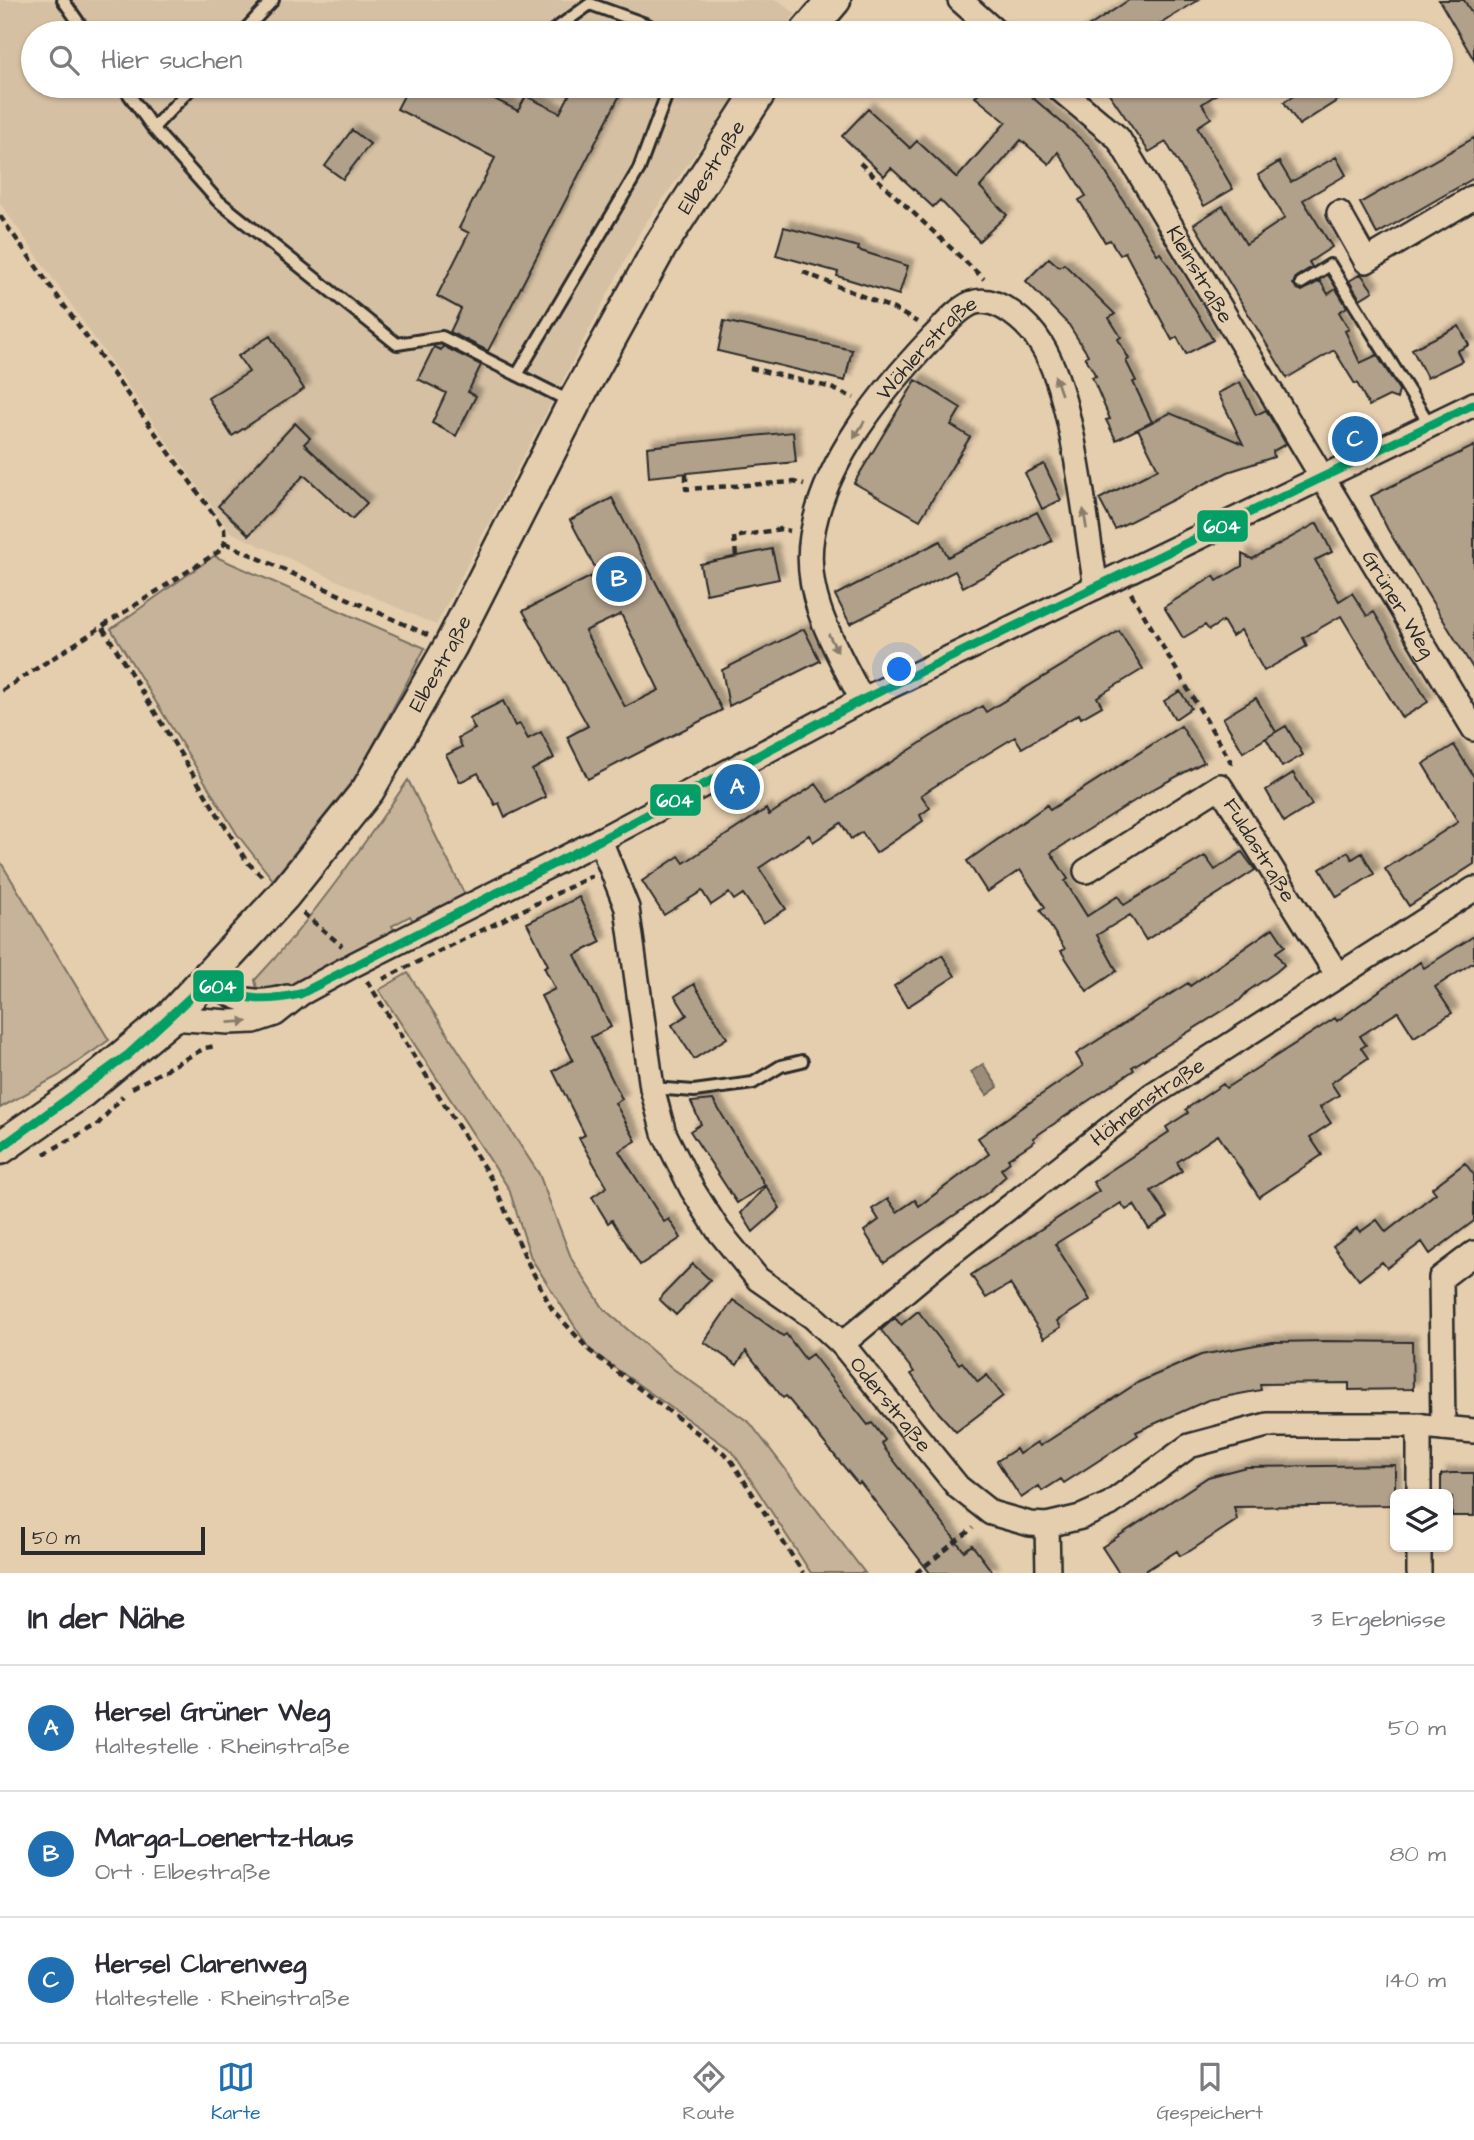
<!DOCTYPE html>
<html lang="de">
<head>
<meta charset="utf-8">
<style>
	:root { --surface:#fff; --page:#f7f7f7; --text:#2b2b33; --muted:#7c7c81; --line:#e1e1e2; --accent:#1f6fb2 }
	body { margin:0; font-family:"Architects Daughter",sans-serif; background:var(--page); color:var(--text) }
	.controls { position:absolute; right:21px; bottom:21px; display:grid; overflow:hidden; border-radius:10px; box-shadow:0 2px 5px #0004 }
	.controls button { width:63px; height:63px; display:grid; place-items:center; padding:0; border:0; border-bottom:2px solid var(--line); background:var(--surface); color:var(--text); font:35px sans-serif }
	.scale { position:absolute; left:21px; bottom:18px; width:184px; box-sizing:border-box; padding-left:7px; border:4px solid #2b2b2b; border-top:0; font-size:19px; line-height:24px; white-space:nowrap; color:#2b2b2b; -webkit-text-stroke:5px #e5ceae; paint-order:stroke }
	.you { position:absolute; left:900px; top:670px; width:24px; height:24px; margin:-18px; border:5px solid #fff; border-radius:50%; background:#1a73e8; box-shadow:0 0 0 10px #1a73e833 }
	.badge { display:grid; place-items:center; width:46px; height:46px; border-radius:50%; background:var(--accent); color:#fff; font-size:23px; font-weight:700 }
	.pin { position:absolute; translate:-50% -50%; border:4px solid #fff; box-shadow:0 2px 7px #0006 }
	.list { margin:0; padding:0; list-style:none }
	h2 { display:flex; justify-content:space-between; align-items:center; height:91px; margin:0; padding:0 28px; font-size:30px }
	h2 small { font-size:23px; font-weight:400; color:var(--muted) }
	.list li { display:grid; grid-template-columns:46px 1fr auto; gap:21px; align-items:center; box-sizing:border-box; height:126px; padding:0 28px; border-top:2px solid var(--line) }
	.list b { display:block; font-size:26px; white-space:nowrap }
	.list p { margin:0; font-size:23px; white-space:nowrap; color:var(--muted) }
	.list em { font-size:23px; font-style:normal; color:var(--muted) }
	.icon { flex:none; width:38px; height:38px; fill:none; stroke:currentColor; stroke-width:2; stroke-linecap:round; stroke-linejoin:round }
	.map { position:relative; flex:none; width:1474px; height:1573px; overflow:hidden }
	.search { position:absolute; background:var(--surface); box-shadow:0 2px 5px #0004; left:21px; right:21px; top:21px; height:77px; display:flex; align-items:center; gap:18px; box-sizing:border-box; padding:0 24px; border-radius:38px; color:var(--muted); font-size:26px }
	.sheet { height:469px; background:var(--surface) }
	nav { display:flex; justify-content:space-around; align-items:center; box-sizing:border-box; height:98px; border-top:2px solid var(--line); background:var(--surface); font-size:19px; color:var(--muted) }
	nav a { display:grid; justify-items:center; gap:4px }
	nav .on { color:var(--accent) }
	.map>svg:first-child { display:block }
	.built { fill:#d5c0a3 }
	.green { fill:#c7b399; stroke:#796f62; stroke-width:2 }
	.water { fill:#9b8d7a; stroke:#6e665a; stroke-width:2 }
	.building { fill:#b1a08a; stroke:#2b2b2b; stroke-width:2; fill-rule:evenodd; filter:url(#shadow) }
	.lines { fill:none; stroke-linecap:round; stroke-linejoin:round }
	.service-casing { stroke:#2b2b2b; stroke-width:16 }
	.minor-casing { stroke:#2b2b2b; stroke-width:28 }
	.secondary-casing { stroke:#2b2b2b; stroke-width:37 }
	.path { stroke:#2b2b2b; stroke-width:4.5; stroke-dasharray:7 5; stroke-linecap:butt }
	.service { stroke:#e5ceae; stroke-width:10 }
	.minor { stroke:#e5ceae; stroke-width:23 }
	.secondary { stroke:#e5ceae; stroke-width:32 }
	.bus-1-casing { stroke:#e5ceae; stroke-width:14 }
	.bus-1 { stroke:#049f66; stroke-width:9 }
	.oneway { fill:#887c6c }
	.labels { text-anchor:middle; dominant-baseline:central; stroke-width:5; stroke-linejoin:round; paint-order:stroke }
	.street-label { font-size:21px; fill:#2b2b2b; stroke:#e5ceae }
	.line-badge { stroke:#e5ceae; stroke-width:2.5 }
	.badge-label { font-size:19px; text-anchor:middle; font-weight:bold; fill:#fff }
</style>
</head>
<body>
<div class="map">
<svg width="1474" height="1573" viewBox="0 0 1474 1573">
	<defs>
		<filter id="shadow"><feDropShadow dx="6" dy="-6" stdDeviation="2" flood-color="#0004"/></filter>
	</defs>
	<rect width="100%" height="100%" fill="#e5ceae"/>
	<filter id="ink" filterUnits="userSpaceOnUse"><feTurbulence type="fractalNoise" baseFrequency=".0143" numOctaves="2"/><feDisplacementMap in="SourceGraphic" scale="14" xChannelSelector="R" yChannelSelector="G"/><feConvolveMatrix kernelMatrix="1 2 1 2 8 2 1 2 1" color-interpolation-filters="sRGB"/></filter>
	<g filter="url(#ink)">
		<path class="built" d="M 0,0 L 778,0 L 796,14 L 782,33 L 33,33 L 33,86 L 744,86 L 642,228 L 436,625 L 230,532 L 0,203 Z"/>
		<path class="green" d="M 214,556 L 425,648 L 358,774 L 273,880 L 237,834 L 111,629 Z
			M 408,780 L 465,895 L 414,923 L 410,916 L 392,926 L 395,932 C 363,949 292,998 257,989 L 255,980 C 313,918 360,850 408,780 Z
			M 0,861 L 109,1040 L 58,1076 L 0,1108 Z
			M 408,973 L 539,1174 L 572,1260 L 604,1309 L 672,1368 L 750,1423 L 865,1573 L 811,1573 L 732,1451 L 590,1350 L 531,1258 L 509,1189 L 379,990 Z"/>
		<path class="water" d="M 983,1064 L 998,1087 L 987,1095 L 971,1072 Z"/>
		<path class="building" d="M 1129,0 L 1198,0 L 1146,33 L 1079,33 Z
			M 1439,0 L 1464,0 L 1474,17 L 1474,60 Z
			M 409,86 L 469,86 L 518,111 L 526,96 L 560,113 L 574,86 L 602,86 L 620,95 L 488,351 L 450,332 L 461,309 L 437,296 L 469,233 L 459,228 L 495,158 L 397,109 Z
			M 985,86 L 1019,86 L 1089,146 L 1157,254 L 1160,253 L 1167,263 L 1213,340 L 1186,354 L 1177,337 L 1172,340 L 1125,252 L 1120,255 L 1110,240 L 1105,242 L 1079,200 L 1086,196 L 1058,152 L 1049,164 L 1021,140 L 1009,154 L 980,187 L 1007,215 L 979,241 L 940,200 L 933,207 L 891,168 L 884,176 L 842,136 L 868,109 L 910,148 L 917,141 L 957,178 L 1006,122 L 975,97 Z
			M 1104,86 L 1229,86 L 1202,104 L 1211,118 L 1197,127 L 1233,189 L 1204,206 L 1166,142 L 1149,152 Z
			M 1294,86 L 1360,86 L 1299,125 L 1284,102 L 1295,95 Z
			M 352,130 L 370,144 L 343,179 L 325,166 Z
			M 1474,138 L 1474,178 L 1377,234 L 1360,203 Z
			M 1336,157 L 1346,175 L 1303,200 L 1332,247 L 1309,262 L 1312,267 L 1296,277 L 1293,284 L 1302,291 L 1320,281 L 1328,294 L 1336,289 L 1347,307 L 1339,312 L 1349,329 L 1345,331 L 1360,363 L 1377,355 L 1399,390 L 1397,399 L 1389,396 L 1369,406 L 1357,383 L 1355,384 L 1334,350 L 1287,378 L 1194,224 L 1223,206 L 1246,244 L 1285,218 L 1258,175 L 1279,162 L 1291,182 Z
			M 784,227 L 859,247 L 858,250 L 908,266 L 899,295 L 837,276 L 838,272 L 776,255 Z
			M 1049,258 L 1059,267 L 1064,264 L 1115,314 L 1109,318 L 1121,337 L 1118,339 L 1129,359 L 1126,361 L 1136,381 L 1133,382 L 1152,422 L 1116,440 L 1106,420 L 1110,419 L 1092,377 L 1096,376 L 1085,357 L 1088,355 L 1069,325 L 1026,281 Z
			M 1361,274 L 1373,291 L 1360,299 L 1349,281 Z
			M 724,321 L 852,350 L 845,381 L 718,351 Z
			M 1459,326 L 1469,345 L 1457,351 L 1462,361 L 1427,378 L 1412,349 Z
			M 270,336 L 304,389 L 232,436 L 208,398 L 249,372 L 238,356 Z
			M 443,346 L 481,365 L 468,392 L 476,396 L 456,436 L 432,423 L 446,393 L 418,379 L 434,347 L 441,350 Z
			M 916,380 L 961,408 L 951,425 L 970,437 L 920,520 L 854,483 Z
			M 1240,382 L 1256,415 L 1266,410 L 1286,444 L 1273,451 L 1274,457 L 1228,472 L 1115,529 L 1099,499 L 1158,469 L 1138,429 L 1170,413 L 1243,444 L 1218,393 Z
			M 295,423 L 310,438 L 304,444 L 367,503 L 352,519 L 304,475 L 249,535 L 218,506 Z
			M 793,432 L 796,462 L 649,477 L 647,447 Z
			M 1474,446 L 1474,670 L 1388,530 L 1371,496 Z
			M 1044,464 L 1061,500 L 1042,509 L 1025,473 Z
			M 612,498 L 722,710 L 588,779 L 567,737 L 588,726 L 523,611 L 598,573 L 570,520 ZM 621,614 L 659,690 L 625,707 L 585,631 Z
			M 1037,512 L 1052,541 L 963,587 L 955,571 L 850,624 L 835,595 L 940,541 L 948,557 Z
			M 1317,523 L 1332,552 L 1315,560 L 1339,601 L 1352,593 L 1367,616 L 1374,612 L 1428,702 L 1402,718 L 1341,616 L 1303,638 L 1307,646 L 1264,671 L 1241,630 L 1232,636 L 1223,621 L 1209,630 L 1205,625 L 1183,638 L 1164,607 L 1214,576 L 1217,581 L 1242,566 L 1242,554 L 1252,559 Z
			M 772,549 L 779,579 L 706,594 L 700,564 Z
			M 804,629 L 820,661 L 729,706 L 722,670 Z
			M 1119,631 L 1143,669 L 1097,697 L 1102,706 L 1081,718 L 1079,714 L 1022,748 L 1015,737 L 954,774 L 921,795 L 930,808 L 920,815 L 923,821 L 876,853 L 862,832 L 851,839 L 841,823 L 813,842 L 809,835 L 759,868 L 786,909 L 763,923 L 743,894 L 734,900 L 729,893 L 711,905 L 702,891 L 664,915 L 642,881 L 679,856 L 684,863 L 766,809 L 769,815 L 816,784 L 829,802 L 930,737 L 982,706 L 986,712 Z
			M 1180,691 L 1191,708 L 1175,719 L 1164,701 Z
			M 1256,698 L 1276,732 L 1243,752 L 1223,718 Z
			M 503,701 L 515,726 L 520,724 L 528,739 L 541,732 L 554,758 L 532,770 L 546,797 L 505,817 L 499,803 L 495,805 L 478,773 L 460,782 L 446,755 L 462,747 L 458,738 L 475,729 L 469,718 Z
			M 1181,726 L 1204,762 L 1155,788 L 1051,853 L 1068,879 L 1065,881 L 1087,916 L 1118,896 L 1124,905 L 1205,856 L 1215,870 L 1242,852 L 1255,870 L 1146,940 L 1130,915 L 1097,935 L 1117,971 L 1087,991 L 1061,951 L 1065,949 L 1040,910 L 1045,907 L 1020,870 L 987,892 L 967,861 L 1047,805 L 1050,810 Z
			M 1286,726 L 1303,755 L 1282,767 L 1266,738 Z
			M 1454,745 L 1474,777 L 1474,864 L 1409,906 L 1385,869 L 1458,822 L 1423,764 Z
			M 1293,773 L 1312,805 L 1284,822 L 1266,790 Z
			M 1348,852 L 1352,859 L 1362,853 L 1374,874 L 1337,897 L 1320,869 Z
			M 579,897 L 601,942 L 575,955 L 611,1027 L 591,1037 L 622,1099 L 615,1103 L 636,1141 L 619,1151 L 664,1222 L 669,1219 L 681,1238 L 640,1265 L 612,1220 L 608,1223 L 592,1197 L 607,1187 L 579,1138 L 585,1135 L 553,1071 L 573,1060 L 541,996 L 555,989 L 544,967 L 548,965 L 527,923 Z
			M 1273,928 L 1285,946 L 1276,952 L 1284,965 L 1276,972 L 1248,991 L 1240,1000 L 1132,1067 L 1134,1070 L 1033,1138 L 1035,1141 L 1008,1159 L 1010,1162 L 1001,1169 L 1006,1176 L 987,1193 L 884,1263 L 864,1231 L 879,1220 L 872,1209 L 888,1199 L 897,1212 L 915,1200 L 919,1206 L 989,1154 L 978,1138 L 1083,1066 L 1076,1054 L 1188,983 L 1190,986 Z
			M 1474,936 L 1474,962 L 1435,987 L 1452,1013 L 1414,1037 L 1398,1012 L 1360,1036 L 1366,1045 L 1361,1048 L 1368,1058 L 1331,1083 L 1339,1095 L 1320,1107 L 1331,1123 L 1310,1137 L 1322,1155 L 1259,1197 L 1218,1135 L 1177,1162 L 1182,1171 L 1151,1191 L 1168,1217 L 1149,1229 L 1134,1205 L 1126,1210 L 1121,1203 L 1055,1244 L 1090,1300 L 1057,1321 L 1061,1327 L 1044,1338 L 1010,1284 L 986,1298 L 971,1275 L 1099,1191 L 1093,1182 L 1169,1132 L 1166,1127 L 1188,1113 L 1186,1109 L 1223,1084 L 1226,1088 L 1335,1018 L 1337,1021 L 1420,962 L 1424,968 Z
			M 942,955 L 955,976 L 907,1007 L 894,986 Z
			M 694,984 L 727,1038 L 694,1059 L 672,1025 L 687,1015 L 675,996 Z
			M 713,1100 L 765,1185 L 737,1203 L 690,1131 L 701,1124 L 691,1102 Z
			M 1465,1163 L 1474,1175 L 1474,1221 L 1430,1254 L 1422,1242 L 1387,1268 L 1382,1262 L 1359,1280 L 1333,1246 L 1357,1228 L 1360,1232 L 1377,1220 L 1386,1232 L 1436,1193 L 1432,1188 Z
			M 766,1186 L 780,1208 L 753,1232 L 741,1213 Z
			M 693,1264 L 710,1280 L 676,1315 L 659,1299 Z
			M 733,1300 L 783,1336 L 786,1334 L 805,1359 L 812,1354 L 868,1425 L 872,1423 L 885,1440 L 882,1443 L 885,1449 L 964,1551 L 972,1545 L 993,1573 L 930,1573 L 860,1482 L 858,1484 L 786,1396 L 783,1398 L 746,1351 L 737,1365 L 704,1342 Z
			M 918,1311 L 959,1364 L 962,1362 L 978,1382 L 987,1375 L 1003,1396 L 956,1432 L 939,1413 L 911,1374 L 914,1372 L 881,1330 L 895,1318 L 901,1325 Z
			M 1326,1341 L 1412,1342 L 1413,1389 L 1349,1390 L 1349,1383 L 1260,1384 L 1261,1390 L 1208,1400 L 1136,1432 L 1138,1435 L 1064,1483 L 1061,1479 L 1042,1491 L 1039,1486 L 1021,1498 L 997,1461 L 1016,1449 L 1019,1454 L 1037,1442 L 1040,1446 L 1139,1382 L 1201,1355 L 1272,1342 Z
			M 1395,1465 L 1395,1505 L 1234,1507 L 1237,1520 L 1190,1551 L 1180,1556 L 1177,1551 L 1142,1573 L 1119,1573 L 1102,1547 L 1208,1477 L 1246,1467 Z
			M 1452,1473 L 1474,1473 L 1474,1516 L 1452,1516 L 1452,1497 L 1441,1494 L 1441,1474 Z"/>
		<g class="lines">
			<g class="service-casing">
				<path id="service" d="M 63,0 L 86,33
					M 242,33 L 273,0
					M 550,33 L 590,4 L 648,25 L 655,33
					M 123,86 L 153,128 L 217,200 L 397,344 L 442,337 L 571,402
					M 153,128 L 193,86
					M 1301,283 L 1330,265 L 1430,425
					M 517,375 L 639,169 L 665,99 L 665,86
					M 652,1088 L 694,1091 L 753,1083 L 781,1066 L 802,1061"/>
			</g>
			<g class="minor-casing">
				<g id="minor">
					<path d="M 960,0 L 997,33"/>
					<path id="s1" d="M 1056,86 L 1118,138 L 1474,729"/>
					<path d="M 1339,213 L 1366,261 L 1474,197"/>
					<path id="s2" d="M 862,700 C 836,648 802,597 812,536 C 824,461 882,391 932,338 C 943,327 957,309 972,303 C 997,294 1029,324 1041,344 C 1074,395 1085,523 1096,587"/>
					<path id="s3" d="M 600,840 L 627,908 L 652,1088 L 664,1133 L 692,1189 L 718,1230 L 758,1279 L 813,1317 L 842,1344 L 958,1487 L 991,1513 L 1030,1524 L 1047,1525 L 1081,1517 L 1110,1504 L 1189,1446 L 1267,1425 L 1412,1425 L 1474,1431"/>
					<path id="s4" d="M 1086,871 L 1220,786 L 1338,976"/>
					<path d="M 209,980 C 237,1001 253,1006 287,997"/>
					<path d="M 170,1018 L 229,1022 L 254,1021 L 275,1014 L 300,994 L 355,964 L 600,840 L 862,700 L 1474,404"/>
					<path id="s5" d="M 842,1344 L 946,1257 L 1152,1095 L 1474,889"/>
					<path d="M 1443,1428 L 1441,1278 L 1474,1253"/>
					<path d="M 1419,1494 L 1419,1425"/>
					<path d="M 1047,1525 L 1048,1573"/>
					<path d="M 1419,1573 L 1419,1547"/>
				</g>
			</g>
			<g class="secondary-casing">
				<g id="secondary">
					<path d="M 806,33 L 834,0"/>
					<path id="s6" d="M 0,1148 L 82,1091 L 170,1018 L 283,896 L 368,790 L 451,645 L 574,403 L 661,245 L 763,86"/>
				</g>
			</g>
			<path class="path" d="M 860,163 L 984,279
				M 0,216 L 224,529 L 225,543 L 218,552 L 0,692
				M 803,272 L 894,309 L 917,322
				M 750,368 L 829,387 L 854,398
				M 686,474 L 686,489 L 794,482 L 804,485
				M 225,543 L 428,635
				M 736,556 L 734,537 L 781,529 L 790,531
				M 1131,593 L 1231,762 L 1229,767
				M 103,628 L 247,862 L 265,879
				M 303,913 L 342,946
				M 383,979 L 592,876
				M 367,981 L 493,1182 L 527,1261 L 552,1309 L 590,1351 L 729,1457 L 803,1573
				M 132,1088 L 205,1048 L 215,1046
				M 44,1154 L 98,1124 L 123,1096
				M 916,1573 L 973,1528"/>
			<use href="#service" class="service"/>
			<use href="#minor" class="minor"/>
			<use href="#secondary" class="secondary"/>
			<g class="bus-1-casing">
				<path id="bus-1" d="M 0,1148 L 128,1055 L 209,980 C 240,1002 264,1002 300,994 L 600,840 L 862,700 L 1474,404"/>
			</g>
			<use href="#bus-1" class="bus-1"/>
		</g>
		<defs><path id="oneway-solid" d="M-6-.8H1V-3.2L6.5 0L1 3.2V.8H-6Z" transform="scale(1.75)"/></defs>
		<g class="oneway">
			<use href="#oneway-solid" transform="translate(1058 385) rotate(-109)"/>
			<use href="#oneway-solid" transform="translate(859 430) rotate(122)"/>
			<use href="#oneway-solid" transform="translate(1085 519) rotate(-99)"/>
			<use href="#oneway-solid" transform="translate(833 643) rotate(63)"/>
			<use href="#oneway-solid" transform="translate(238 1022) rotate(-3)"/>
		</g>
	</g>
	<g class="labels">
		<g class="street-label">
			<text stroke="none"><textPath href="#s6" startOffset="1228">Elbestraße</textPath></text>
			<text stroke="none"><textPath href="#s1" startOffset="240">Kleinstraße</textPath></text>
			<text stroke="none"><textPath href="#s2" startOffset="399">Wöhlerstraße</textPath></text>
			<text stroke="none"><textPath href="#s1" startOffset="625">Grüner Weg</textPath></text>
			<text stroke="none"><textPath href="#s6" startOffset="662">Elbestraße</textPath></text>
			<text stroke="none"><textPath href="#s4" startOffset="234">Fuldastraße</textPath></text>
			<text stroke="none"><textPath href="#s5" startOffset="390">Höhnenstraße</textPath></text>
			<text stroke="none"><textPath href="#s3" startOffset="660">Oderstraße</textPath></text>
		</g>
	</g>
	<g class="line-badge">
		<rect x="1196" y="509" width="53" height="34" rx="7" fill="#049f66"/>
		<rect x="649" y="783" width="53" height="34" rx="7" fill="#049f66"/>
		<rect x="192" y="969" width="53" height="34" rx="7" fill="#049f66"/>
	</g>
	<g class="badge-label">
		<text x="1222" y="533">604</text>
		<text x="675" y="807">604</text>
		<text x="218" y="993">604</text>
	</g>
</svg>
<div class="controls">
<button><svg class="icon" aria-label="layers" viewBox="0 0 24 24"><path d="M12 4l9 5-9 5-9-5zM3 14l9 5 9-5"/></svg></button>
</div>
<div class="scale">50 m</div>
<div class="you"></div>
<div class="pin badge" style="left:737px;top:787px">A</div>
<div class="pin badge" style="left:619px;top:579px">B</div>
<div class="pin badge" style="left:1355px;top:439px">C</div>
<div class="search"><svg class="icon" aria-label="search" viewBox="0 0 24 24"><circle cx="10" cy="10" r="6"/><path d="M15 15l6 6"/></svg>Hier suchen</div>
</div>
<section class="sheet">
<h2>In der Nähe<small>3 Ergebnisse</small></h2>
<ul class="list">
<li><span class="badge">A</span><div><b>Hersel Grüner Weg</b><p>Haltestelle · Rheinstraße</p></div><em>50 m</em></li>
<li><span class="badge">B</span><div><b>Marga-Loenertz-Haus</b><p>Ort · Elbestraße</p></div><em>80 m</em></li>
<li><span class="badge">C</span><div><b>Hersel Clarenweg</b><p>Haltestelle · Rheinstraße</p></div><em>140 m</em></li>
</ul>
</section>
<nav>
<a class="on"><svg class="icon" aria-label="map" viewBox="0 0 24 24"><path d="M3 6l6-2 6 2 6-2v14l-6 2-6-2-6 2zM9 4v14M15 6v14"/></svg>Karte</a>
<a><svg class="icon" aria-label="directions" viewBox="0 0 24 24"><path d="M12 3l9 9-9 9-9-9zM9 14v-3h6M13 9l2 2-2 2"/></svg>Route</a>
<a><svg class="icon" aria-label="saved" viewBox="0 0 24 24"><path d="M7 4h10v16l-5-4-5 4z"/></svg>Gespeichert</a>
</nav>
</body>
</html>
